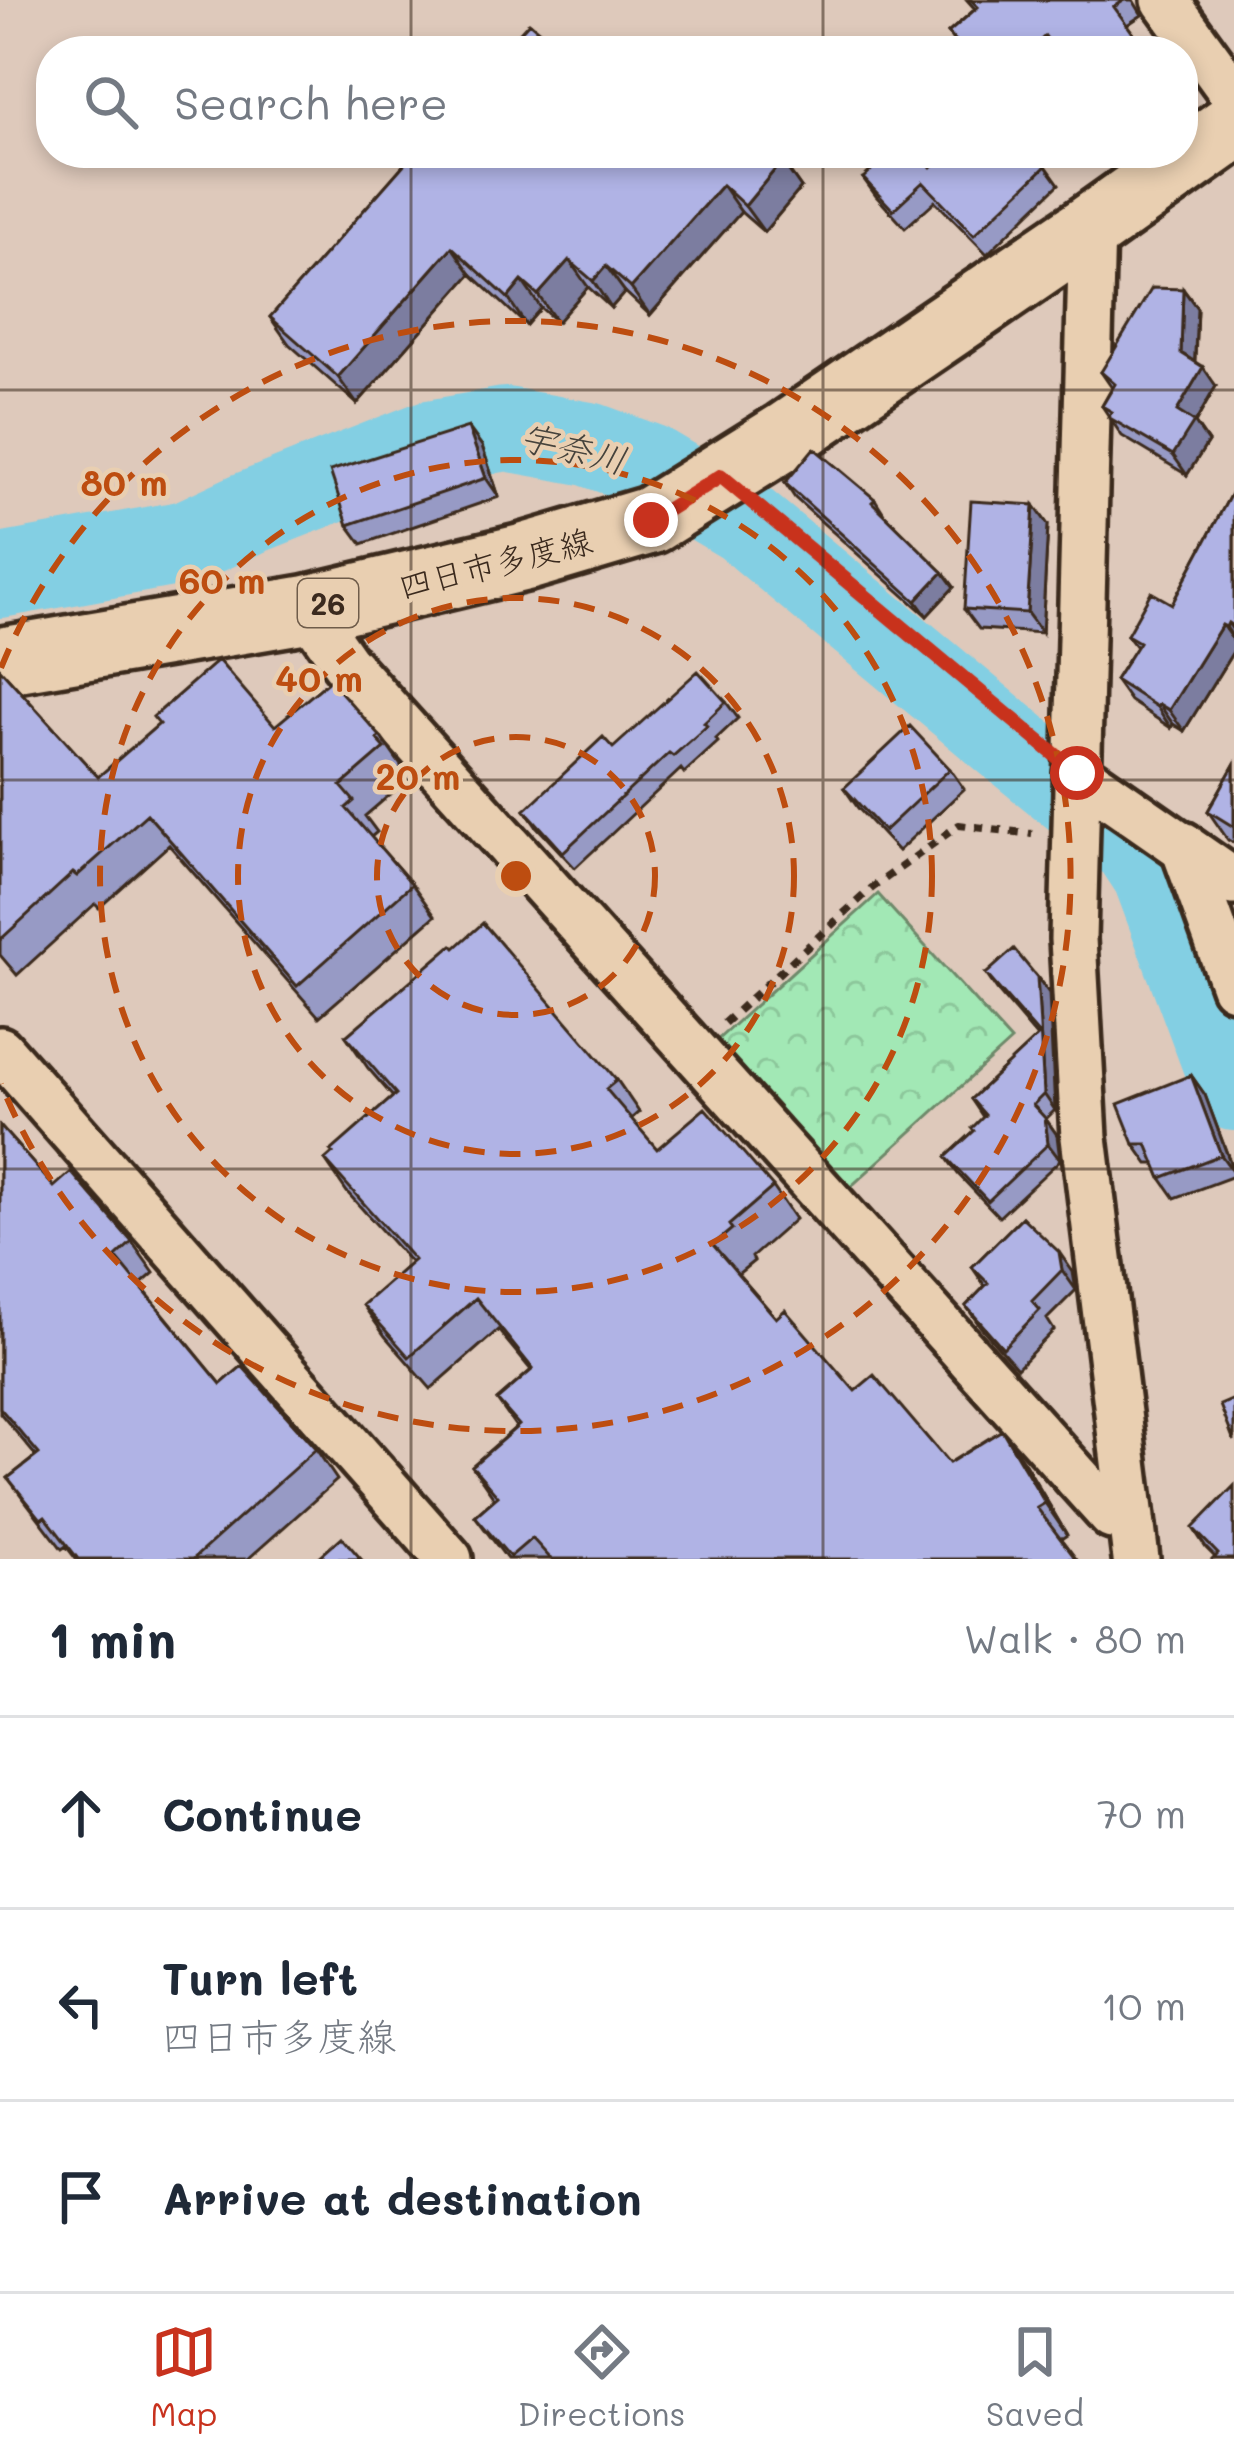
<!DOCTYPE html>
<html lang="en">
<head>
<meta charset="utf-8">
<style>
	:root { --surface:#fff; --page:#f2f2f3; --text:#1f2937; --muted:#747a83; --line:#e0e1e3; --accent:#c8321e }
	body { margin:0; font-family:Mali,"Klee One",sans-serif; background:var(--page); color:var(--text) }
	.stop { position:absolute; width:36px; height:36px; margin:-27px; border:9px solid #c8321e; border-radius:50%; background:#fff }
	.stop.end { background:#c8321e; border-color:#fff; box-shadow:0 3px 12px #0008 }
	.list { margin:0; padding:0; list-style:none }
	h2 { display:flex; justify-content:space-between; align-items:center; height:156px; margin:0; padding:0 48px; font-size:51px }
	h2 small { font-size:39px; font-weight:400; color:var(--muted) }
	.list li { display:grid; grid-template-columns:78px 1fr auto; gap:36px; align-items:center; box-sizing:border-box; height:192px; padding:0 48px; border-top:3px solid var(--line) }
	.list b { display:block; font-size:45px; white-space:nowrap }
	.list p { margin:0; font-size:39px; white-space:nowrap; color:var(--muted) }
	.list em { font-size:39px; font-style:normal; color:var(--muted) }
	.icon { flex:none; width:66px; height:66px; fill:none; stroke:currentColor; stroke-width:2; stroke-linecap:round; stroke-linejoin:round }
	.map { position:relative; flex:none; width:1234px; height:1559px; overflow:hidden }
	.search { position:absolute; background:var(--surface); box-shadow:0 6px 18px #0003; left:36px; right:36px; top:36px; height:132px; display:flex; align-items:center; gap:30px; box-sizing:border-box; padding:0 42px; border-radius:48px; color:var(--muted); font-size:45px }
	.sheet { height:732px; background:var(--surface) }
	nav { display:flex; justify-content:space-around; align-items:center; box-sizing:border-box; height:168px; border-top:3px solid var(--line); background:var(--surface); font-size:33px; color:var(--muted) }
	nav a { display:grid; justify-items:center; gap:6px }
	nav .on { color:var(--accent) }
	.map>svg:first-child { display:block }
	.park { fill:url(#park-crowns); stroke:#6e896a; stroke-width:3 }
	.lines { fill:none; stroke-linecap:round; stroke-linejoin:round }
	.river { stroke:#83cfe3; stroke-width:84 }
	.street-casing { stroke:#3b2a1e; stroke-width:54 }
	.primary-casing { stroke:#3b2a1e; stroke-width:75 }
	.path { stroke:#3b2a1e; stroke-width:8; stroke-dasharray:9 9; stroke-linecap:butt }
	.street { stroke:#e9cfb1; stroke-width:45 }
	.primary { stroke:#e9cfb1; stroke-width:66 }
	.wall { fill:#979ac5; stroke:#3b2a1e; stroke-width:3 }
	.shaded-wall { fill:#7b7da0; stroke:#3b2a1e; stroke-width:3 }
	.building { fill:#b0b3e5; stroke:#3b2a1e; stroke-width:3 }
	.route { stroke:#c8321e; stroke-width:15 }
	.grid { fill:none; stroke:#3b2a1e; stroke-width:3; stroke-opacity:0.55 }
	.ring { fill:none; stroke:#bd4d10; stroke-width:6; stroke-dasharray:21 15 }
	.labels { text-anchor:middle; dominant-baseline:central; stroke-width:9; stroke-linejoin:round; paint-order:stroke }
	.shield { fill:#e9cfb1; stroke:#6f5c4a; stroke-width:3 }
	.shield-label { font-size:30px; font-weight:bold; fill:#3b2a1e }
	.street-label { font-size:33px; fill:#3b2a1e; stroke:#e9cfb1 }
	.water-label { font-size:36px; font-style:italic; fill:#46433c; stroke:#e9cfb1 }
	.centre { fill:#bd4d10; stroke:#e9cfb1; stroke-width:6 }
	.ring-label { font-size:36px; text-anchor:middle; font-weight:bold; fill:#bd4d10; stroke:#e9cfb1; stroke-width:9; stroke-linejoin:round; paint-order:stroke }
</style>
</head>
<body>
<div class="map">
<svg width="1234" height="1559" viewBox="0 0 1234 1559">
	<defs>
		<pattern id="park-crowns" width="20" height="18" patternUnits="userSpaceOnUse" patternTransform="scale(3)"><rect width="20" height="18" fill="#a2e8b5"/><path d="M2 6a3 3 0 1 1 6 0M12 15a3 3 0 1 1 6 0" fill="none" stroke="#8cc79b"/></pattern>
	</defs>
	<rect width="100%" height="100%" fill="#dec9bb"/>
	<filter id="ink" filterUnits="userSpaceOnUse"><feTurbulence type="fractalNoise" baseFrequency=".00833" numOctaves="2"/><feDisplacementMap in="SourceGraphic" scale="24" xChannelSelector="R" yChannelSelector="G"/><feConvolveMatrix kernelMatrix="1 2 1 2 8 2 1 2 1" color-interpolation-filters="sRGB"/></filter>
	<g filter="url(#ink)">
		<path class="park" d="M 878,894 L 1011,1041 L 847,1190 L 715,1042 Z"/>
		<g class="lines">
			<path class="river" d="M 0,576 L 187,542 L 247,514 L 430,442 L 506,429 L 589,444 L 649,466 L 745,523 L 1024,755 L 1135,845 L 1154,874 L 1234,1089"/>
			<g class="street-casing">
				<path id="street" d="M 1165,0 L 1234,95
					M 1092,227 L 1073,939 L 1084,1137 L 1136,1559
					M 307,609 L 345,663 L 1112,1516 L 1131,1517
					M 1077,773 L 1234,882
					M 1183,845 L 1234,986
					M 0,1050 L 449,1559"/>
			</g>
			<g class="primary-casing">
				<path id="primary" d="M 0,661 L 307,609 L 526,557 L 651,520 L 787,435 L 1092,227 L 1234,126"/>
			</g>
			<path class="path" d="M 765,513 L 1035,738
				M 724,1023 L 872,888 L 959,825 L 1032,834"/>
			<use href="#street" class="street"/>
			<use href="#primary" class="primary"/>
		</g>
		<path class="wall" d="M 967,0 L 1133,0 L 1142,15 L 1127,25 L 1146,51 L 960,51 L 948,33 L 975,9 Z
			M 414,153 L 782,161 L 801,188 L 764,232 L 741,212 L 650,315 L 625,292 L 611,308 L 588,287 L 557,322 L 541,308 L 526,325 L 471,274 L 357,404 L 289,344 L 270,317 Z
			M 1046,166 L 1059,184 L 987,254 L 935,201 L 905,228 L 876,196 L 863,178 L 931,167 Z
			M 1183,289 L 1197,308 L 1195,362 L 1216,386 L 1195,423 L 1208,442 L 1187,475 L 1122,436 L 1102,406 L 1112,388 L 1101,372 Z
			M 482,446 L 499,497 L 362,544 L 348,525 Z
			M 785,483 L 875,499 L 885,515 L 943,572 L 954,587 L 927,616 L 795,498 Z
			M 1234,488 L 1234,650 L 1184,731 L 1173,724 L 1171,728 L 1130,701 L 1115,680 L 1136,647 L 1127,635 L 1172,604 Z
			M 1034,505 L 1048,525 L 1042,633 L 979,629 L 964,609 Z
			M 0,669 L 98,777 L 275,726 L 380,736 L 402,767 L 400,770 L 407,780 L 365,816 L 377,832 L 371,837 L 412,884 L 435,916 L 319,1017 L 169,845 L 99,908 L 95,904 L 17,975 L 0,955 Z
			M 726,702 L 738,718 L 716,739 L 718,742 L 684,773 L 681,769 L 575,868 L 536,826 L 525,810 L 613,748 Z
			M 1234,765 L 1234,843 L 1228,840 L 1208,811 Z
			M 950,769 L 964,789 L 898,851 L 858,808 L 844,788 Z
			M 986,974 L 1037,977 L 1049,993 L 1055,1110 L 1046,1119 L 1057,1135 L 1060,1160 L 999,1217 L 958,1174 L 946,1157 L 974,1131 L 983,1117 L 971,1099 L 1037,1037 L 997,990 Z
			M 346,1036 L 617,1080 L 639,1112 L 631,1119 L 657,1149 L 773,1187 L 795,1219 L 752,1257 L 754,1261 L 738,1274 L 776,1318 L 855,1391 L 949,1463 L 1024,1462 L 1067,1535 L 1061,1539 L 1076,1559 L 507,1559 L 475,1516 L 495,1499 L 472,1466 L 516,1427 L 497,1400 L 531,1370 L 498,1330 L 431,1389 L 385,1336 L 363,1305 L 411,1263 L 347,1192 L 325,1160 L 393,1097 L 368,1068 Z
			M 1191,1075 L 1205,1095 L 1234,1172 L 1234,1176 L 1175,1198 L 1161,1178 L 1155,1164 L 1148,1164 L 1134,1144 Z
			M 0,1126 L 54,1187 L 132,1242 L 154,1273 L 140,1285 L 221,1384 L 316,1449 L 337,1480 L 248,1559 L 76,1559 L 66,1546 L 62,1549 L 8,1478 L 36,1456 L 0,1413 Z
			M 1022,1217 L 1073,1272 L 1076,1290 L 1047,1319 L 1054,1330 L 1017,1368 L 980,1326 L 966,1306 L 985,1286 L 972,1267 Z
			M 1193,1528 L 1234,1559 L 1215,1557 L 1206,1548 Z"/>
		<path class="shaded-wall" d="M 782,161 L 801,188 L 764,232 L 745,206 Z
			M 722,185 L 741,212 L 650,315 L 631,288 Z
			M 452,247 L 471,274 L 357,404 L 338,377 Z
			M 569,260 L 588,287 L 557,322 L 538,295 Z
			M 606,266 L 625,292 L 611,308 L 593,281 Z
			M 522,281 L 541,308 L 526,325 L 508,298 Z
			M 1183,289 L 1197,308 L 1194,373 L 1181,353 Z
			M 1203,367 L 1216,386 L 1195,423 L 1208,442 L 1187,475 L 1173,455 L 1177,411 Z
			M 468,427 L 482,446 L 499,497 L 486,478 Z
			M 1034,505 L 1048,525 L 1042,633 L 1027,613 Z
			M 943,572 L 954,587 L 927,616 L 916,601 Z
			M 1228,623 L 1234,631 L 1234,639 L 1226,627 Z
			M 1222,625 L 1234,642 L 1234,650 L 1184,731 L 1169,710 Z
			M 1159,704 L 1173,724 L 1171,728 L 1157,707 Z
			M 1037,977 L 1049,993 L 1055,1110 L 1044,1094 Z
			M 1191,1075 L 1205,1095 L 1234,1173 L 1221,1155 Z
			M 1045,1118 L 1057,1135 L 1060,1160 L 1048,1144 Z
			M 1059,1252 L 1073,1272 L 1076,1290 L 1062,1270 Z
			M 1002,1430 L 1024,1462 L 1067,1535 L 1045,1503 Z"/>
		<path class="building" d="M 971,0 L 1125,0 L 1114,7 L 1146,51 L 1056,51 L 1045,36 L 1029,51 L 964,51 L 948,33 L 978,7 Z
			M 529,22 L 563,51 L 503,51 Z
			M 414,153 L 760,153 L 782,161 L 745,206 L 722,185 L 631,288 L 606,266 L 593,281 L 569,260 L 538,295 L 522,281 L 508,298 L 452,247 L 338,377 L 270,317 Z
			M 890,153 L 917,153 L 931,167 L 945,153 L 1034,153 L 1046,166 L 974,235 L 923,182 L 893,210 L 863,178 Z
			M 1152,288 L 1183,289 L 1181,353 L 1203,367 L 1177,411 L 1194,422 L 1173,455 L 1108,417 L 1112,412 L 1102,406 L 1115,384 L 1101,372 Z
			M 468,427 L 486,478 L 348,525 L 330,471 Z
			M 814,448 L 875,499 L 872,502 L 943,572 L 916,601 L 785,483 Z
			M 1234,488 L 1234,627 L 1228,623 L 1226,627 L 1222,625 L 1169,710 L 1159,704 L 1157,707 L 1115,680 L 1139,642 L 1127,635 L 1151,592 L 1172,604 Z
			M 971,501 L 1034,505 L 1027,613 L 964,609 Z
			M 218,660 L 275,726 L 330,680 L 380,736 L 377,739 L 385,748 L 341,786 L 354,801 L 346,808 L 412,884 L 297,986 L 147,814 L 77,876 L 73,873 L 0,940 L 0,669 L 98,777 L 159,724 L 153,717 Z
			M 698,671 L 726,702 L 704,723 L 707,726 L 673,756 L 669,753 L 563,852 L 525,810 L 603,737 L 613,748 Z
			M 910,726 L 950,769 L 884,831 L 844,788 Z
			M 1234,765 L 1234,827 L 1208,811 Z
			M 483,923 L 617,1080 L 606,1089 L 657,1149 L 705,1108 L 773,1187 L 729,1225 L 732,1229 L 713,1245 L 776,1318 L 785,1310 L 855,1391 L 874,1375 L 949,1463 L 1002,1430 L 1045,1503 L 1037,1508 L 1076,1559 L 551,1559 L 532,1538 L 510,1557 L 475,1516 L 498,1496 L 472,1466 L 519,1425 L 497,1400 L 533,1369 L 476,1298 L 409,1357 L 363,1305 L 414,1260 L 325,1160 L 333,1153 L 331,1151 L 396,1094 L 346,1036 L 452,945 L 455,948 Z
			M 1014,949 L 1037,977 L 1044,1094 L 1033,1105 L 1045,1118 L 1048,1144 L 988,1201 L 946,1157 L 974,1131 L 972,1128 L 985,1115 L 971,1099 L 1039,1035 L 986,974 Z
			M 1191,1075 L 1221,1155 L 1161,1178 L 1147,1144 L 1134,1144 L 1118,1104 Z
			M 0,1126 L 54,1187 L 71,1172 L 132,1242 L 116,1257 L 221,1384 L 242,1366 L 316,1449 L 193,1559 L 78,1559 L 45,1516 L 41,1519 L 8,1478 L 39,1454 L 0,1408 Z
			M 1022,1217 L 1059,1252 L 1062,1270 L 1032,1301 L 1040,1310 L 1003,1348 L 966,1306 L 988,1283 L 972,1267 Z
			M 1234,1399 L 1234,1441 L 1220,1405 Z
			M 1234,1486 L 1234,1559 L 1213,1559 L 1218,1554 L 1193,1528 Z
			M 342,1537 L 361,1559 L 317,1559 Z"/>
	</g>
	<g class="lines" filter="url(#ink)">
		<path class="route" d="M 651,520 L 721,476 L 1077,773"/>
	</g>
	<path class="grid" d="M 411,0 L 411,51M 823,0 L 823,51M 411,153 L 411,1559M 823,153 L 823,1559M 0,390 L 1234,390M 0,780 L 1234,780M 0,1169 L 1234,1169"/>
	<g class="ring">
		<circle cx="516" cy="876" r="139"/>
		<circle cx="516" cy="876" r="278"/>
		<circle cx="516" cy="876" r="416"/>
		<path d="M1 668A555 555 0 1 1 1 1084"/>
	</g>
	<g class="labels">
		<rect class="shield" x="298" y="579" width="60" height="48" rx="9"/>
		<g class="shield-label">
			<text x="328" y="603">26</text>
		</g>
		<g class="street-label">
			<text transform="translate(495 562) rotate(-14)">四日市多度線</text>
		</g>
		<g class="water-label">
			<text transform="translate(574 447) rotate(14)">宇奈川</text>
		</g>
	</g>
	<circle cx="516" cy="876" r="18" class="centre"/>
	<g class="ring-label">
		<text x="124" y="496">80 m</text>
		<text x="222" y="594">60 m</text>
		<text x="319" y="692">40 m</text>
		<text x="418" y="790">20 m</text>
	</g>
</svg>
<div class="stop" style="left:1077px;top:773px"></div>
<div class="stop end" style="left:651px;top:520px"></div>
<div class="search"><svg class="icon" aria-label="search" viewBox="0 0 24 24"><circle cx="10" cy="10" r="6"/><path d="M15 15l6 6"/></svg>Search here</div>
</div>
<section class="sheet">
<h2>1 min<small>Walk · 80 m</small></h2>
<ul class="list">
<li><svg class="icon" aria-label="ahead" viewBox="0 0 24 24"><path d="M12 20V5M6 11l6-6 6 6"/></svg><div><b>Continue</b></div><em>70 m</em></li>
<li><svg class="icon" aria-label="left" viewBox="0 0 24 24"><path d="M17 20v-9H6M10 6l-5 5 5 5"/></svg><div><b>Turn left</b><p>四日市多度線</p></div><em>10 m</em></li>
<li><svg class="icon" aria-label="arrive" viewBox="0 0 24 24"><path d="M6 21V4h12l-3 4 3 4H6"/></svg><div><b>Arrive at destination</b></div></li>
</ul>
</section>
<nav>
<a class="on"><svg class="icon" aria-label="map" viewBox="0 0 24 24"><path d="M3 6l6-2 6 2 6-2v14l-6 2-6-2-6 2zM9 4v14M15 6v14"/></svg>Map</a>
<a><svg class="icon" aria-label="directions" viewBox="0 0 24 24"><path d="M12 3l9 9-9 9-9-9zM9 14v-3h6M13 9l2 2-2 2"/></svg>Directions</a>
<a><svg class="icon" aria-label="saved" viewBox="0 0 24 24"><path d="M7 4h10v16l-5-4-5 4z"/></svg>Saved</a>
</nav>
</body>
</html>
